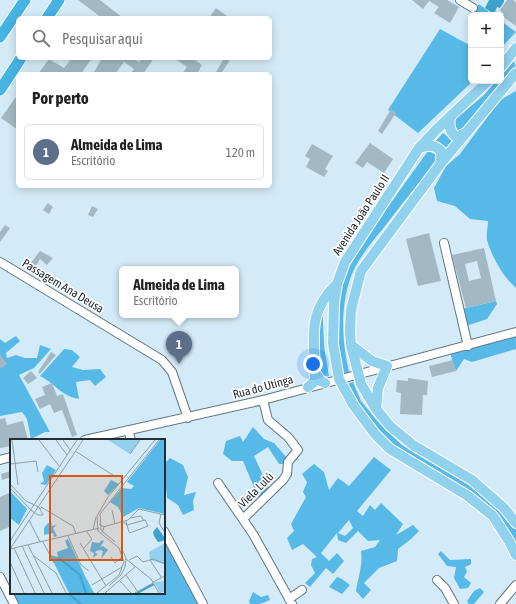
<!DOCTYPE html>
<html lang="pt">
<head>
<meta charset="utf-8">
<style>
	:root { --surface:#fff; --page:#f2f2f2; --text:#222; --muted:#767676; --line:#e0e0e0; --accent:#ea580c }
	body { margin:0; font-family:"Asap Condensed",sans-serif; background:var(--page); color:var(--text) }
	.controls { position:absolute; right:12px; top:12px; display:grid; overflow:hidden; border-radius:6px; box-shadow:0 2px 10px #0003 }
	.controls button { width:36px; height:36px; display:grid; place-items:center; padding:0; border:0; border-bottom:1px solid var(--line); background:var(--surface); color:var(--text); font:20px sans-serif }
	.you { position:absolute; left:313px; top:364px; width:14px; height:14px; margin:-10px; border:3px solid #fff; border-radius:50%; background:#1a73e8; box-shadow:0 0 0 6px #1a73e833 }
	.badge { display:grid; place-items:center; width:26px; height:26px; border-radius:50%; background:var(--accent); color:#fff; font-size:13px; font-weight:700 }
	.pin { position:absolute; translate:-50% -33px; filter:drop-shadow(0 1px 2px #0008) }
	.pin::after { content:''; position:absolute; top:21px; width:14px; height:12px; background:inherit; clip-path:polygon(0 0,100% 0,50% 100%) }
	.popup { position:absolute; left:119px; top:266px; width:120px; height:52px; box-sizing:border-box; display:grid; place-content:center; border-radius:6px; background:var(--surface); filter:drop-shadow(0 1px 3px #0005); font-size:13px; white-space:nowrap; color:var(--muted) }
	.popup b { font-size:15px; color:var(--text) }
	.popup::after { content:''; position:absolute; left:50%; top:100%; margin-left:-8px; border:8px solid transparent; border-top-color:var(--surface) }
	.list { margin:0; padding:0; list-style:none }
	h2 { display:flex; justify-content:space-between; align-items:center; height:52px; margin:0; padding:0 16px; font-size:17px }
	h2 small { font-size:13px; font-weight:400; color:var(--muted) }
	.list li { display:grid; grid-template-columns:26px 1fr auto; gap:12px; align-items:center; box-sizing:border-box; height:56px; margin:0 8px 8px; padding:0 8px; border:1px solid var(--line); border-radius:6px }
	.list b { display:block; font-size:15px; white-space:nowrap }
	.list p { margin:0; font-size:13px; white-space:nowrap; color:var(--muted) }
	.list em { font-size:13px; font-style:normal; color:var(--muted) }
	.icon { flex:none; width:22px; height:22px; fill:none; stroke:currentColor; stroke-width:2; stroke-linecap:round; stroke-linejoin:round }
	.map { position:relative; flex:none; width:516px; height:604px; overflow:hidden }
	.search { position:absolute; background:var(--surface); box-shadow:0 2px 10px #0003; left:16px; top:16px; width:256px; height:44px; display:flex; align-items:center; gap:10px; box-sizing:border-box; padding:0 14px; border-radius:6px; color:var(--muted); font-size:15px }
	.panel { position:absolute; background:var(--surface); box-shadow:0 2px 10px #0003; left:16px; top:72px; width:256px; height:116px; border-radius:6px }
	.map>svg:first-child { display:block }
	.forest { fill:#57b9e7; fill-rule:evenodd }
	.water { fill:#3ea3cf }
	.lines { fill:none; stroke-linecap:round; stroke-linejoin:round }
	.stream { stroke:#3ea3cf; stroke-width:2 }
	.building { fill:#a2b9c5; fill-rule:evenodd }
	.minor-casing { stroke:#607580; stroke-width:10 }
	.major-casing { stroke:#fff; stroke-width:12 }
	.highway-casing { stroke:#fff; stroke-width:13 }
	.minor { stroke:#fff; stroke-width:8 }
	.major { stroke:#90d1ee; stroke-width:10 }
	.highway { stroke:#46b3e3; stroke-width:11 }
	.labels { text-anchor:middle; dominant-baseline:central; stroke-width:3.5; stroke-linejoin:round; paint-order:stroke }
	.street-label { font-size:12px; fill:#242d32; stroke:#fff }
	.inset-river { fill:none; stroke:#3ea3cf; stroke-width:2 }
	.inset-road { fill:none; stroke:#8d9fa9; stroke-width:1 }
	.view { fill:#de570e; fill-opacity:0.15; stroke:#de570e; stroke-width:2 }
	.inset-edge { fill:none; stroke:#242d32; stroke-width:2 }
</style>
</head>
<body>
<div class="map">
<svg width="516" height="604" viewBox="0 0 516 604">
	<rect width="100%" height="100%" fill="#d3ebf8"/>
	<path class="forest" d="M 479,4 L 493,15 L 471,15 Z
		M 501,21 L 516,32 L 501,48 Z
		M 440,29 L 471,46 L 471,81 L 473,81 L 418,133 L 388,110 Z
		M 514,61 L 516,68 L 460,132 L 455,132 L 451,123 L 484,95 L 496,81 L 501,81 L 501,76 Z
		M 516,91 L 516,288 C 503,277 492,257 487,240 C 486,234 488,227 488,221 L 470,219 L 455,206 L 437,201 L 434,188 L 446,166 L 460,154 L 500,100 Z
		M 443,133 L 454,141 L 446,151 L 435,142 Z
		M 428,151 L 437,155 L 438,160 C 420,181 402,204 385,226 C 372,242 357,259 350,279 C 340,310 342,342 349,372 L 340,374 L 335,328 L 341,282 L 354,254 Z
		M 322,300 L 324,346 L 329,376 L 320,377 L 315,345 Z
		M 496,301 L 497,304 L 487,319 L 466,326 L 462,309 Z
		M 16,336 L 20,341 L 6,353 L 7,358 L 16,355 L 25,358 L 37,358 L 40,345 L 51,349 L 34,368 L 19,375 L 50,432 L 45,432 L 31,439 L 27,419 L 22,412 L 0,416 L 0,339 L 5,343 Z
		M 516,337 L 516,349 L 472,362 L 464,359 L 456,371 L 450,353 Z
		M 64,349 L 72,350 L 80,357 L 72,367 L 83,370 L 100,369 L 106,377 L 95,386 L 90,380 L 76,382 L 79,399 C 61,396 56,384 40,376 Z
		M 353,382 L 361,401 L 379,423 L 402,445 L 425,459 L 474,486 L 505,514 L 516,529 L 516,544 L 509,533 L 380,435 L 345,385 Z
		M 253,427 L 264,439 L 274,443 L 287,458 L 284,464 L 279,464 L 268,447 L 254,456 L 269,488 L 259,499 L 243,461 L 232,461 L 223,454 L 226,441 L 240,436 L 243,442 Z
		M 374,457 L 391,470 L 357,511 L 363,516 L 370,505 L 375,510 L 381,503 L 403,524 L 396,535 L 413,525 L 419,531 L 411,539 L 398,549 L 397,561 L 379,568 L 364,583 L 371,590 L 363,599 L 356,591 C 358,577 363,566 361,551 L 375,547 L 380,540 L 368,541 L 358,531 L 346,543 L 338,540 L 337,533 L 321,553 L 329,561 L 337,553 L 344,561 L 333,574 L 326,568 L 310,587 L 305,583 L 315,573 L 311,565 L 312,559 L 317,557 L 303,544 L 292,550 L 287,538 L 294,531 L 291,524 L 306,497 L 303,492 L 307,482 L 302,474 L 314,464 L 324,472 L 329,490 L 338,478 L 349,486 ZM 349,520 L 353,528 L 345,536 L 338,533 Z
		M 170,458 L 183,465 L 188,477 L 184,495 L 196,492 L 193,501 L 194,510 L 183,515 L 178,505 L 167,498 L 164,464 Z
		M 164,537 L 200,604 L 18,604 L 13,593 L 164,593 Z
		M 441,551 L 450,560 L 471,559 L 471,564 L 465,567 L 467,572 L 464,577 L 471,583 L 468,588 L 460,589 L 454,578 L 456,567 L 447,566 L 438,554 Z
		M 337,577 L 342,579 L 350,585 L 342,594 L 329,587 Z
		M 480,588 L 484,592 L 474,604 L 469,604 L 467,601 L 474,591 Z
		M 253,592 L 261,597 L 268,595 L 270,600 L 260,604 L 250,604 L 249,601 Z"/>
	<path class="water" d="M 489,0 L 504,0 L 504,2 L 500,8 L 497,7 L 494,14 L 485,8 Z"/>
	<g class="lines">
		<path class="stream" d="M 68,593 L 81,604"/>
	</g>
	<path class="building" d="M 78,0 L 100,0 L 123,18 L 102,18 Z
		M 412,0 L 447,0 L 459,7 L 450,23 L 434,13 L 439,7 L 429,1 L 423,9 Z
		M 507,0 L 513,0 L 516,2 L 516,26 L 502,16 L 504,14 L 500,10 Z
		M 216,8 L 230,18 L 209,18 Z
		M 72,58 L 92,58 L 81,74 L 38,74 L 49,59 L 64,68 Z
		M 102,58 L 133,58 L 139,62 L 142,58 L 154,58 L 143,74 L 130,74 L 134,69 L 124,62 L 115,74 L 93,74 Z
		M 174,58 L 192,58 L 202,65 L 197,74 L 182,74 L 187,67 Z
		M 224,58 L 231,58 L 221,74 L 215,74 Z
		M 18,94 L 18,130 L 1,118 Z
		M 391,109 L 396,113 L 382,134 L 378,131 Z
		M 370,143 L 393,159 L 384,173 L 367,162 L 363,168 L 355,163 Z
		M 312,144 L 333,156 L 325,169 L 328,171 L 324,177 L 306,167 L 310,159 L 305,156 Z
		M 48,203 L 53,207 L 49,214 L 43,210 Z
		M 92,206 L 98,209 L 93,217 L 88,215 Z
		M 5,225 L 10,228 L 0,242 L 0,232 Z
		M 429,233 L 441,281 L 418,286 L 406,239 Z
		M 484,248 L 496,301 L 466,308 L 452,255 ZM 477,261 L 481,278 L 469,281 L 465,264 Z
		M 40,251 L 53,258 L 47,265 L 40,259 L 32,273 L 26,269 Z
		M 51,352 L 56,355 L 40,374 L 38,372 Z
		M 0,354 L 7,364 L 0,369 Z
		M 453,360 L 456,371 L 432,377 L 429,366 Z
		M 31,371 L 37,378 L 28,384 L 23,378 Z
		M 408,378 L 428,381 L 427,395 L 423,395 L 422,415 L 400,414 L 401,393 L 396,392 L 397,380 L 408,381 Z
		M 52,383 L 57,396 L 63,394 L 77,435 L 72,437 L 62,410 L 54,413 L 50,404 L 40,409 L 35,399 L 45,395 L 42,387 Z
		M 5,418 L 7,425 L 23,421 L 28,440 L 11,440 L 11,446 L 0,448 L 0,419 Z
		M 11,471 L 11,477 L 2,480 L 1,474 Z
		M 11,492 L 11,526 L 0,531 L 0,497 Z"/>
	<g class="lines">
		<g class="minor-casing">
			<path id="minor" d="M 460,0 L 473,8
				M 444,243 L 468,346
				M 0,262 L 162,360 L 172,372 L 188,418
				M 128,430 L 131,440
				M 85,440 L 263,400 L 516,332
				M 0,460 L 11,457
				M 218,483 L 253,534 L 292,604
				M 243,519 L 283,480 L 287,474 L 288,462 L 298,450 L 288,437 L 268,420 L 263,400
				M 164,531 L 203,604
				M 0,577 L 14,604
				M 437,580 L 445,588 L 454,604
				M 289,599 L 302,590
				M 500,604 L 516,585"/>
		</g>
		<g class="major-casing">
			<path id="major" d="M 501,67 L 516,48
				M 516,73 L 441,163 L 361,271 L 351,310 L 350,332 L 351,345 L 361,384 L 376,409 L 390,426 L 413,445 L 472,480 L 504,508 L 516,523
				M 488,81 L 436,130 L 419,148 L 345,262 L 337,284 L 334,303 L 333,344 L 339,379 L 354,406 L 375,434 L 390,449 L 468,496 L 493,516 L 509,541 L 516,555
				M 450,117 C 449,125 449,131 456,137 L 466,133
				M 419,148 C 428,145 434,144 441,151 L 441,163
				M 351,345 L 372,361 L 387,366 L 378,388 L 376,409
				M 315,373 L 321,381 L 325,383
				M 308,387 L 315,381 C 316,342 304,315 337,284"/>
		</g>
		<g class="highway-casing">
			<path id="highway" d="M 47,18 L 59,0
				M 0,37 L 25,0
				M 0,90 L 21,58"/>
		</g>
		<use href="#minor" class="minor"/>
		<use href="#major" class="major"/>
		<use href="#highway" class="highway"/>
	</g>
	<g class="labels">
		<g class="street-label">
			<text transform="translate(361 215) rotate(-57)">Avenida João Paulo II</text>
			<text transform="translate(63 286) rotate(31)">Passagem Ana Deusa</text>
			<text transform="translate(263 387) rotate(-15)">Rua do Utinga</text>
			<text transform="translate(256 490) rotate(-45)">Viela Lulú</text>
		</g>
	</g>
	<g transform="translate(10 439)">
		<rect width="155" height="155" fill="#d3ebf8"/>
		<path d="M 98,1 L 130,1 L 120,15 ZM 155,104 L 155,125 L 140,121 L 139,113 ZM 155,142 L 155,153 L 150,154 L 144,143 Z" fill="#93d0ef"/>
		<path d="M 150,1 L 155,1 L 155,75 L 129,69 L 113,78 L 108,68 L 100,63 L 112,49 L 121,50 L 124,47 L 117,43 ZM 37,26 L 46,31 L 36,46 L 30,45 L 34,42 L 32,34 ZM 101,41 L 109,45 L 98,56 L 94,52 ZM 0,52 L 17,70 L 9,86 L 0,79 ZM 38,84 L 42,84 L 41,87 L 47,86 L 43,89 L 47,97 L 44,98 L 43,94 L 34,96 L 34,89 ZM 58,100 L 75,137 L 84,154 L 59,154 L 40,116 L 48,118 L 47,113 L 58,109 L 55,102 ZM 92,101 L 94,102 L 90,108 L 93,107 L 98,111 L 91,120 L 93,112 L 90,111 L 86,112 L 85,114 L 88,115 L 83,119 L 84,114 L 80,112 L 82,103 L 89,104 Z" fill="#57b9e7"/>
		<path d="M 147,88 L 155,99 L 153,102 L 148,103 L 144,97 L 143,93 Z" fill="#3ea3cf"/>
		<path class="inset-river" d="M 49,119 L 70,136 L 76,154M 127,154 L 144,145"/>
		<path class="inset-road" d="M 2,1 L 8,46M 29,1 L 49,27M 46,1 L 57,16M 53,1 L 60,11M 65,12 L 106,38M 120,15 L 130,1M 0,25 L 26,22 L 28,33M 0,45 L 16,62 L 29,68 L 33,76 L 28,76 L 22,72 L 0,49M 31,68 L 63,87 L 66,95M 102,71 L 105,85M 151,75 L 149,84 L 155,94M 120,79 L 131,77 L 134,82M 19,81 L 30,103M 113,83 L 117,86 L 135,81 L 138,87 L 120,94 L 119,93 L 117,86 L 116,82M 89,85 L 94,88 L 92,94M 93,88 L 118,81 L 129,70 L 155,76M 83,91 L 86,78M 58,97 L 71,126 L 79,132M 0,102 L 67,1M 33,103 L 44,124M 105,103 L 91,91 L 90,75 L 149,1M 70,104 L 96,147M 18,106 L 42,154M 12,107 L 34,154M 4,109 L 25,154M 74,109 L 82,100 L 77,93M 0,110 L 89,89M 0,110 L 73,1M 24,117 L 46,134 L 56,154M 101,118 L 105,124 L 112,118M 116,120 L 141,140 L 149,154M 119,121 L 127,117 L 133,123 L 143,120 L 155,125M 140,121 L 151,138M 0,123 L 14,154M 116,136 L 128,153M 110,142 L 121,154M 143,143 L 155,137M 82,146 L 112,128M 99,147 L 111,136 L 115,128 L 116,119 L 111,108M 87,154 L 109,136 L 114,123 L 109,109 L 88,92 L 87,77 L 98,58 L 145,1M 95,154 L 126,127M 125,154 L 143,144"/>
		<path class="view" d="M 40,37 L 112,37 L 112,121 L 40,121 Z"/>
		<rect width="155" height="155" class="inset-edge"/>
	</g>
</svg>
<div class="controls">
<button>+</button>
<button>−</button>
</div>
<div class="you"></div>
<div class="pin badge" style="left:179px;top:364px;background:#5c6f8a">1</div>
<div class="popup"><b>Almeida de Lima</b>Escritório</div>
<div class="search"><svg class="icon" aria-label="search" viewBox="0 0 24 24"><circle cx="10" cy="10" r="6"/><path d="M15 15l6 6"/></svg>Pesquisar aqui</div>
<section class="panel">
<h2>Por perto<small></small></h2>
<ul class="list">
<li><span class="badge" style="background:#5c6f8a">1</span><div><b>Almeida de Lima</b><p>Escritório</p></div><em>120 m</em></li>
</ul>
</section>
</div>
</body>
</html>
